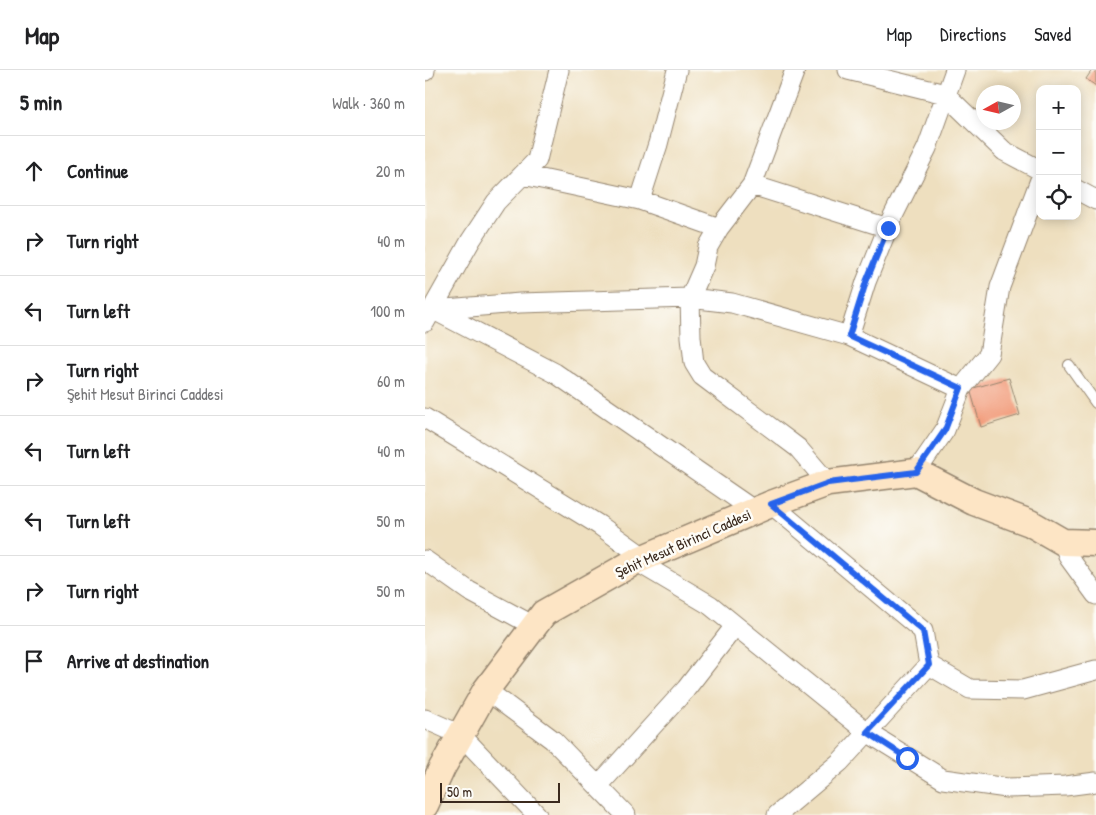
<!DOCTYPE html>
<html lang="en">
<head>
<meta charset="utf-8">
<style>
	:root { --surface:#fff; --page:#f6f6f6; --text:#202124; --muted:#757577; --line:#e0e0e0 }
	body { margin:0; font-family:"Patrick Hand",sans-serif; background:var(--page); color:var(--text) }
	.controls { position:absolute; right:15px; top:15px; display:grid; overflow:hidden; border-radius:10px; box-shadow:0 2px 12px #0003 }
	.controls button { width:45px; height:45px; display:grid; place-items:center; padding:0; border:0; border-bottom:1px solid var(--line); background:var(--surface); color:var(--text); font:25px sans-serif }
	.compass { position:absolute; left:551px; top:15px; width:45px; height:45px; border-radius:50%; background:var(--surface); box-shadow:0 2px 12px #0003; rotate:262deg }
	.scale { position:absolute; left:15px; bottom:12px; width:120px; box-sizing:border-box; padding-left:5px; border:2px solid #3b2a1e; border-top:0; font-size:14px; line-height:18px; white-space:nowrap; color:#3b2a1e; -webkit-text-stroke:4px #fdfcf7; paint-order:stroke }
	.stop { position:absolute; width:15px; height:15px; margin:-11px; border:4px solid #2563eb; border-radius:50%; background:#fff }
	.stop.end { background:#2563eb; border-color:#fff; box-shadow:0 1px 5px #0008 }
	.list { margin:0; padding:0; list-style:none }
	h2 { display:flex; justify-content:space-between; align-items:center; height:65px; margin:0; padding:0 20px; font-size:21px }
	h2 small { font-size:16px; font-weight:400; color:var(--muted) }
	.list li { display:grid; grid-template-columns:32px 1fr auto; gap:15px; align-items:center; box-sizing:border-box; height:70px; padding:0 20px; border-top:1px solid var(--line) }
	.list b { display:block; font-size:19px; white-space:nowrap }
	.list p { margin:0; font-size:16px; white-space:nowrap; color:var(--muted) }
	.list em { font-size:16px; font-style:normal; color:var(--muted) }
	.icon { flex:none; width:28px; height:28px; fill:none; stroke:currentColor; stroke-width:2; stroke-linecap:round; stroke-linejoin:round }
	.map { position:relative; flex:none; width:671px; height:745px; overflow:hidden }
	header { display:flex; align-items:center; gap:30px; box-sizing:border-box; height:70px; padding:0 25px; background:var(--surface); border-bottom:1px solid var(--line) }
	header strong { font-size:24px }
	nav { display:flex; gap:28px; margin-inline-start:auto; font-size:18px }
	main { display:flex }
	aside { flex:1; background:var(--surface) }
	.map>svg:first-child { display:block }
	.building { fill:#f29e7e }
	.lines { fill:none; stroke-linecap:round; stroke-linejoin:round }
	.service-casing { stroke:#94846e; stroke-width:12 }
	.minor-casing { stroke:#94846e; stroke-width:21 }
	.secondary-casing { stroke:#94846e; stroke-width:29 }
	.service { stroke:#fff; stroke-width:10 }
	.minor { stroke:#fff; stroke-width:19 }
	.secondary { stroke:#fde5c5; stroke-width:26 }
	.route { stroke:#2563eb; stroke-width:6 }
	.labels { text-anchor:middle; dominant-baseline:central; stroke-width:5; stroke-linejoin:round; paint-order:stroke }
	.street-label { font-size:15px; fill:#3b2a1e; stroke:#fdfcf7 }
</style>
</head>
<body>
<header>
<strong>Map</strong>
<nav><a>Map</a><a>Directions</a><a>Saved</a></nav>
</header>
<main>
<aside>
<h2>5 min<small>Walk · 360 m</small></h2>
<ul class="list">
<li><svg class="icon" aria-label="ahead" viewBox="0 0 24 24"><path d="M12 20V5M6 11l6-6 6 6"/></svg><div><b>Continue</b></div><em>20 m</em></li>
<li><svg class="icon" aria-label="right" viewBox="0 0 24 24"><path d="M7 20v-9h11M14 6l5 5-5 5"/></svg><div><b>Turn right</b></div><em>40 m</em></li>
<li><svg class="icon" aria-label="left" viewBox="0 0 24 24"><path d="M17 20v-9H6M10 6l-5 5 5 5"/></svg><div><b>Turn left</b></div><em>100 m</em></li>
<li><svg class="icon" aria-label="right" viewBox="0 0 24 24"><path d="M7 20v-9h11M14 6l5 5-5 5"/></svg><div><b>Turn right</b><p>Şehit Mesut Birinci Caddesi</p></div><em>60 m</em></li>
<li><svg class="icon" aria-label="left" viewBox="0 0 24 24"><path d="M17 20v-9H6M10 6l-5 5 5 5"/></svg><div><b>Turn left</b></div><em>40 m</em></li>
<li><svg class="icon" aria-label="left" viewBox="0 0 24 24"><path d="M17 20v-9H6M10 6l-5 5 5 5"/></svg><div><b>Turn left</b></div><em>50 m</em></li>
<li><svg class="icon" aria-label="right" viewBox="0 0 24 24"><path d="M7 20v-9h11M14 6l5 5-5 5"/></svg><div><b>Turn right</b></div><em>50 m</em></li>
<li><svg class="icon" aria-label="arrive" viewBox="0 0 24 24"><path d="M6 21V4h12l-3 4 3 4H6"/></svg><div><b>Arrive at destination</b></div></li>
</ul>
</aside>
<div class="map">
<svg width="671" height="745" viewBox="0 0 671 745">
	<rect width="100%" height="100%" fill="#fdfcf7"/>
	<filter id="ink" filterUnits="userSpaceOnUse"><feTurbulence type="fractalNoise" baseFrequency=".02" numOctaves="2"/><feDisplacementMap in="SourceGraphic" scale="10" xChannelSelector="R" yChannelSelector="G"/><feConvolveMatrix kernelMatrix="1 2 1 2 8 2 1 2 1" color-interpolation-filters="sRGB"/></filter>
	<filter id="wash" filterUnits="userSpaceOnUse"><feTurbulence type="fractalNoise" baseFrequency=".0096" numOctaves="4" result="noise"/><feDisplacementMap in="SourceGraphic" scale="20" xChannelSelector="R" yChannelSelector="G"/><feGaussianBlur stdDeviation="1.12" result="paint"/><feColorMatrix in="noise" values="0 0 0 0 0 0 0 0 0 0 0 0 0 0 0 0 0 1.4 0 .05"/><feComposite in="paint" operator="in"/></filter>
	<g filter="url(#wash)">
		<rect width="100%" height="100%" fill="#eedfbf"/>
		<g id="blocks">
			<path class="building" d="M 667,0 L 671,0 L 671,16 L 661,9 Z
				M 584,308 L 595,345 L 556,357 L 545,319 Z"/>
		</g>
	</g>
	<g filter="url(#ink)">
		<use href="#blocks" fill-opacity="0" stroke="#94846e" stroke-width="1"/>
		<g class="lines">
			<g class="service-casing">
				<path id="service" d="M 644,295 L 671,333"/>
			</g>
			<g class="minor-casing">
				<path id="minor" d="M 370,0 L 327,115 L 294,158 L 283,177 L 279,196 L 265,228 L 266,267 L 269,293 L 277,306 L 373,378 L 403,413
					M 423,0 L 520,24 L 579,81 L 615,100
					M 0,1 L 0,0
					M 98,105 L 215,130 L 294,158
					M 327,115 L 463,158
					M 652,120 L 671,130
					M 215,130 L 233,74 L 252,0
					M 7,239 L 130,303 L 330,441
					M 8,240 L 95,233 L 265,228 L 307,233 L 424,266 L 536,319
					M 0,252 L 46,170 L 71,132 L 112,90 L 134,0
					M 424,266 L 441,212 L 465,152 L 502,78 L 530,0
					M 0,348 L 174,455 L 220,488
					M 491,402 L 520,360 L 536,319 L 564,284 L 575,217 L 615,110
					M 346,434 L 498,561 L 504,595
					M 638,472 L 644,488 L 671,525
					M 0,490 L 44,521 L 109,556
					M 211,491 L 285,535 L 442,662 L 518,709 L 582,718 L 640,716 L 671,712
					M 61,620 L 128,670 L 201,745
					M 0,649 L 36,665 L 112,745
					M 173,716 L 261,619 L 310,556
					M 352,745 L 415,692 L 504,595 L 545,619 L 598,620 L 671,600"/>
			</g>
			<g class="secondary-casing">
				<path id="secondary" d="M 0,735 L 17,698 L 61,620 L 119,543 L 211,491 L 346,434 L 403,413 L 491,402 L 549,432 L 605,453 L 638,472 L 671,473"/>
			</g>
			<use href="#service" class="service"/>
			<use href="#minor" class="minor"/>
			<use href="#secondary" class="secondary"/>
		</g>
	</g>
	<g class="lines" filter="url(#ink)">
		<path class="route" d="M 463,158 L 441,212 L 424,266 L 536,318 L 520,360 L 491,402 L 403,413 L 346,434 L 498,561 L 504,595 L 442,662 L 482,688"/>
	</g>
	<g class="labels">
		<g class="street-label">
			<text transform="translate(258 473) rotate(-24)">Şehit Mesut Birinci Caddesi</text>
		</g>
	</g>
</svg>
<div class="controls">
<button>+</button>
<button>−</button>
<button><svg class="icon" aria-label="locate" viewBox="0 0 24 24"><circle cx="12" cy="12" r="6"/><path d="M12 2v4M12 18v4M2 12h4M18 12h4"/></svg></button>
</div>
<svg class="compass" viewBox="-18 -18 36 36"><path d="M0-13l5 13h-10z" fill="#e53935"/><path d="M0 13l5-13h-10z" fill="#757577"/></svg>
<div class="scale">50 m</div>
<div class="stop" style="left:482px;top:688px"></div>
<div class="stop end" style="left:463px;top:158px"></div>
</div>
</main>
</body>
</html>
